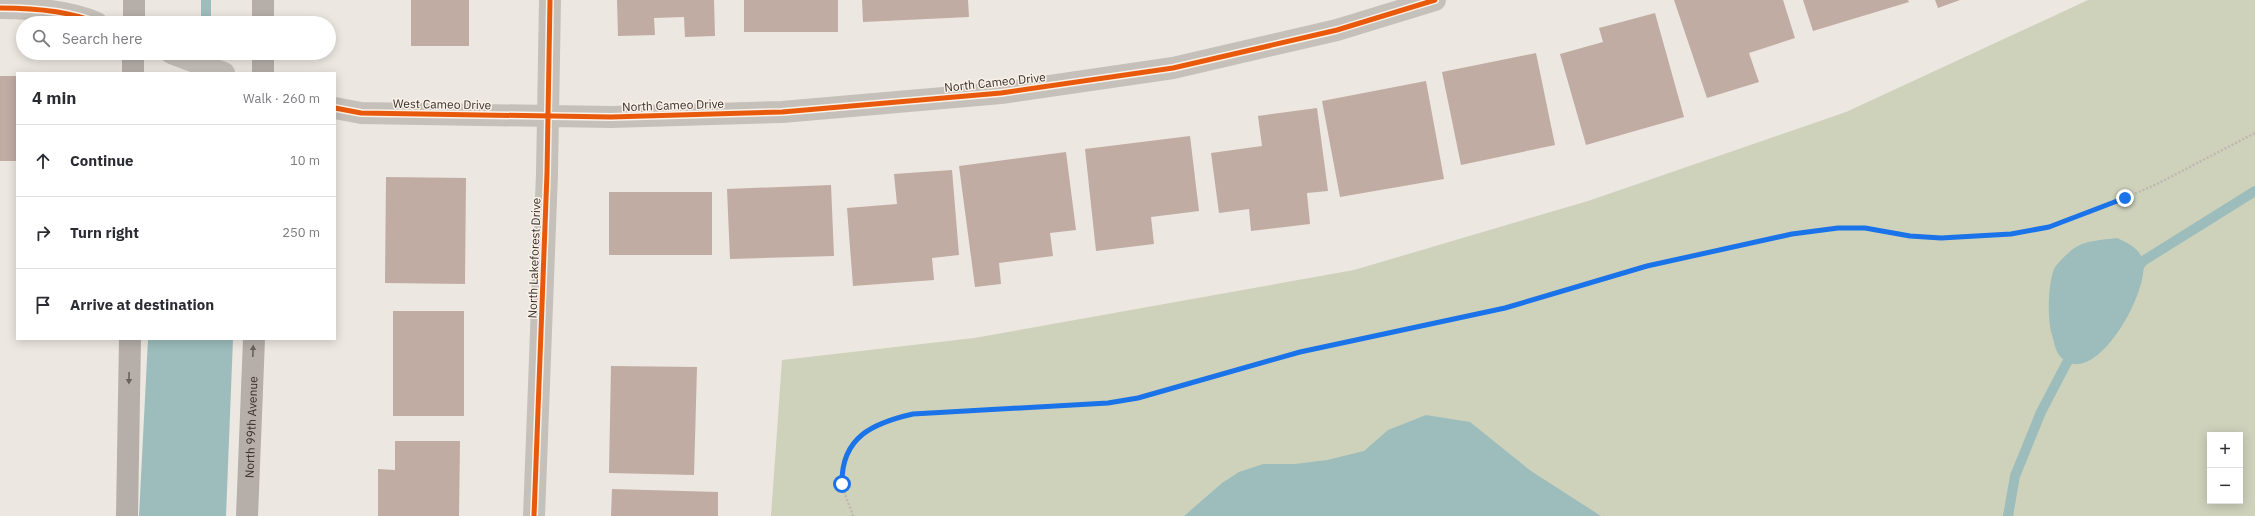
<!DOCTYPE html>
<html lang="en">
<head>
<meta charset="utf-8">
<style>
	:root { --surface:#fff; --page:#f2f2f3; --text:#2b2b33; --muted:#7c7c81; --line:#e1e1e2 }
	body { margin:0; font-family:"IBM Plex Sans",sans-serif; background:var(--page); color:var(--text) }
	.controls { position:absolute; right:12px; bottom:12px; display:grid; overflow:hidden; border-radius:0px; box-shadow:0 2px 10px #0003 }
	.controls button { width:36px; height:36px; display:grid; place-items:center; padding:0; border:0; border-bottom:1px solid var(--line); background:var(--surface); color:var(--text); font:20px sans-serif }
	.stop { position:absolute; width:12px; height:12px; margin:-9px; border:3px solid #1a73e8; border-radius:50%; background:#fff }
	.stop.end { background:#1a73e8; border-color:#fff; box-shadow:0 1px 4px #0008 }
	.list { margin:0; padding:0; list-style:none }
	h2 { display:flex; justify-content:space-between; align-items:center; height:52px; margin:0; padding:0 16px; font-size:17px }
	h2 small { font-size:13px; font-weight:400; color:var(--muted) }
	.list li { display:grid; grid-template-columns:26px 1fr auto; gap:12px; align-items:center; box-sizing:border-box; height:72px; padding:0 16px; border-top:1px solid var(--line) }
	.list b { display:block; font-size:15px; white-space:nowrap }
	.list em { font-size:13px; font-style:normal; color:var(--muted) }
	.icon { flex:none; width:22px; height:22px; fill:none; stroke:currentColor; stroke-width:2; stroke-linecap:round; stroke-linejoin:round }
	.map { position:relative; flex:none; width:2255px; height:516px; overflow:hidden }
	.search { position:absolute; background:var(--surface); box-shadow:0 2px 10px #0003; left:16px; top:16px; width:320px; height:44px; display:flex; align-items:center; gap:10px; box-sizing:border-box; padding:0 14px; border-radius:22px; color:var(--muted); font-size:15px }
	.panel { position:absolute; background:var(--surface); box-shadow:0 2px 10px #0003; left:16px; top:72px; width:320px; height:268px; border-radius:0px }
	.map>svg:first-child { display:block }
	.green { fill:#ced2bb; fill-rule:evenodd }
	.water { fill:#9dbdbd }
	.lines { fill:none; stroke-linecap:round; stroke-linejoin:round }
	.stream { stroke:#9dbdbd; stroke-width:10 }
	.building { fill:#c0aca3 }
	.path { stroke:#bfb8b2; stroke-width:2.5; stroke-dasharray:2 2; stroke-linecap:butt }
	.minor { stroke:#c6c0ba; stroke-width:22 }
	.major { stroke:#b5aea9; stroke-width:22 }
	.cycleway-casing { stroke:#f9f2e9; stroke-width:8 }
	.cycleway { stroke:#e8590c; stroke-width:5 }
	.oneway { fill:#69615c }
	.route { stroke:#1a73e8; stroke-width:5 }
	.labels { text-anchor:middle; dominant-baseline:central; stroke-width:3; stroke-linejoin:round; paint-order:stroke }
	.street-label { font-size:12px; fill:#372d28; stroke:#f9f2e9 }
</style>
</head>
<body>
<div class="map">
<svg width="2255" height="516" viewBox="0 0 2255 516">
	<rect width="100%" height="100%" fill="#ede7e1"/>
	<path class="green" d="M 2088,0 L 2255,0 L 2255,516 L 771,516 L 782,360 L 974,338 L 1354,270 L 1588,201 L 1846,112 ZM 2210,435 L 2240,435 L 2240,501 L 2210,501 Z"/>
	<path class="water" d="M 2117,238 C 2127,243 2140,248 2143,261 C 2150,293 2092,395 2059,355 C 2055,350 2054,341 2052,335 C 2047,321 2048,283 2054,269 C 2057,263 2068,253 2073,249 C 2085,240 2102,240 2117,238 Z
		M 148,339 L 233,339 L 226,516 L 139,516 Z
		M 1426,415 L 1470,422 L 1531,471 L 1601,516 L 1184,516 L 1222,483 L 1239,472 L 1263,464 L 1295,464 L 1327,460 L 1364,451 L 1388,430 Z"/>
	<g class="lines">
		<path class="stream" d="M 206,0 L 206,16
			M 2136,271 L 2143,261 L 2255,191
			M 2008,516 L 2015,476 L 2041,412 L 2073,351"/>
	</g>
	<path class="building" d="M 411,0 L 469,0 L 469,46 L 411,46 Z
		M 617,0 L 714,0 L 715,36 L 685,37 L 684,17 L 654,18 L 655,35 L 618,36 Z
		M 744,0 L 838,0 L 838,32 L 744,32 Z
		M 862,0 L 968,0 L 969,17 L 863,22 Z
		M 1674,0 L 1783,0 L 1795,38 L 1749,53 L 1759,82 L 1707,98 Z
		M 1803,0 L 1908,0 L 1909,2 L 1813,31 Z
		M 1935,0 L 1960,0 L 1938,8 Z
		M 1655,13 L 1684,117 L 1586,145 L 1560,54 L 1603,42 L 1599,28 Z
		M 1536,53 L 1555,145 L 1461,165 L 1442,72 Z
		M 0,76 L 17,76 L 17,161 L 0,161 Z
		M 1426,81 L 1444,179 L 1340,197 L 1322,101 Z
		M 1317,108 L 1328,191 L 1307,193 L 1310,224 L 1251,231 L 1249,209 L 1219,213 L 1211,153 L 1262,146 L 1258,116 Z
		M 1190,136 L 1199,211 L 1151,217 L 1154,244 L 1096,251 L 1085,149 Z
		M 1066,152 L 1076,230 L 1050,233 L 1053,256 L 999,263 L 1001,284 L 975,287 L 959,166 Z
		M 952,170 L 959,255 L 932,258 L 934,280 L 853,286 L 847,208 L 897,204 L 894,174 Z
		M 386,177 L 466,178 L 465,284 L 385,283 Z
		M 831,185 L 834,256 L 730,259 L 727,189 Z
		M 609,192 L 712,192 L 712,255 L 609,255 Z
		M 393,311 L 464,311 L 464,416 L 393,416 Z
		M 611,366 L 697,367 L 694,475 L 609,473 Z
		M 395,441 L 460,441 L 459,516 L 378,516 L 378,469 L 395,470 Z
		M 612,489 L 718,492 L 718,516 L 611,516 Z"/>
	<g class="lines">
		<path class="path" d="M 853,516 C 850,506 844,495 843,484 C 835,441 879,422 913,414 L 1108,403 L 1138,399 L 1300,353 L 1505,308 L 1647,266 L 1792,234 L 1838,227 L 1865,228 L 1910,236 L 1941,238 L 2011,234 L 2049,227 L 2093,212 L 2157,184 L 2255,133"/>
		<path class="minor" d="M 0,8 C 31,8 68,10 97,23
			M 171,53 L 224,73
			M 335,108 L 361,113 L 611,117 L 782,112 L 1001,93 L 1173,68 L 1337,30 L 1435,0
			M 534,516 L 547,173 L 550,0"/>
		<g class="major">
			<path d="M 263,0 L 263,23"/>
			<path d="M 134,23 L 134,0"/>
			<path d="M 133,53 L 133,73"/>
			<path d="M 263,53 L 263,73"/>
			<path d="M 127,516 L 130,339"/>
			<path id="s1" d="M 247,516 L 254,339"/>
		</g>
		<g class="cycleway-casing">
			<path id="cycleway" d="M 0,8 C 31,8 68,10 97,23
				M 335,108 L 361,113 L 611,117 L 782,112 L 1001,93 L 1173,68 L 1337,30 L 1435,0
				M 534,516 L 547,173 L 550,0"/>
		</g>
		<use href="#cycleway" class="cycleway"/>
	</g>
	<defs><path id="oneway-solid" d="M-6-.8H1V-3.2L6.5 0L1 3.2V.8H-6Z"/></defs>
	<g class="oneway">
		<use href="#oneway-solid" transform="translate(253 351) rotate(-88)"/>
		<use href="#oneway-solid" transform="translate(129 378) rotate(91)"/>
	</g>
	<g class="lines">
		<path class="route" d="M 842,484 C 841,437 873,423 913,414 L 1108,403 L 1138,398 L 1300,352 L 1505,308 L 1647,266 L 1792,234 L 1838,228 L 1865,228 L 1910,236 L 1941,238 L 2011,234 L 2049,227 L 2125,198"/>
	</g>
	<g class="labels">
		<g class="street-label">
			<text transform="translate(995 82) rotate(-6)">North Cameo Drive</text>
			<text transform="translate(442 104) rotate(1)">West Cameo Drive</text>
			<text transform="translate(673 105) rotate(-2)">North Cameo Drive</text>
			<text transform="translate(534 258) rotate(-88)">North Lakeforest Drive</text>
			<text stroke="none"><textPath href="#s1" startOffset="89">North 99th Avenue</textPath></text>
		</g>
	</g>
</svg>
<div class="controls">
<button>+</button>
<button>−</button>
</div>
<div class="stop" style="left:842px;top:484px"></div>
<div class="stop end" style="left:2125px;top:198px"></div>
<div class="search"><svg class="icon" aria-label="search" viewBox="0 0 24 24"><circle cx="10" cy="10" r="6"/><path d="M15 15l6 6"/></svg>Search here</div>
<section class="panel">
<h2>4 min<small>Walk · 260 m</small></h2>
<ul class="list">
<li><svg class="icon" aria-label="ahead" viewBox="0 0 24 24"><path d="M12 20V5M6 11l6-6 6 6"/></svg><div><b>Continue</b></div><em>10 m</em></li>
<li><svg class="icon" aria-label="right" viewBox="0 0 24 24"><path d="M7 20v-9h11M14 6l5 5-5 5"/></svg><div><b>Turn right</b></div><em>250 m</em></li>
<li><svg class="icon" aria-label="arrive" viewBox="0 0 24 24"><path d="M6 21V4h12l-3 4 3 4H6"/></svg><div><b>Arrive at destination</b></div></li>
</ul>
</section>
</div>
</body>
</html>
